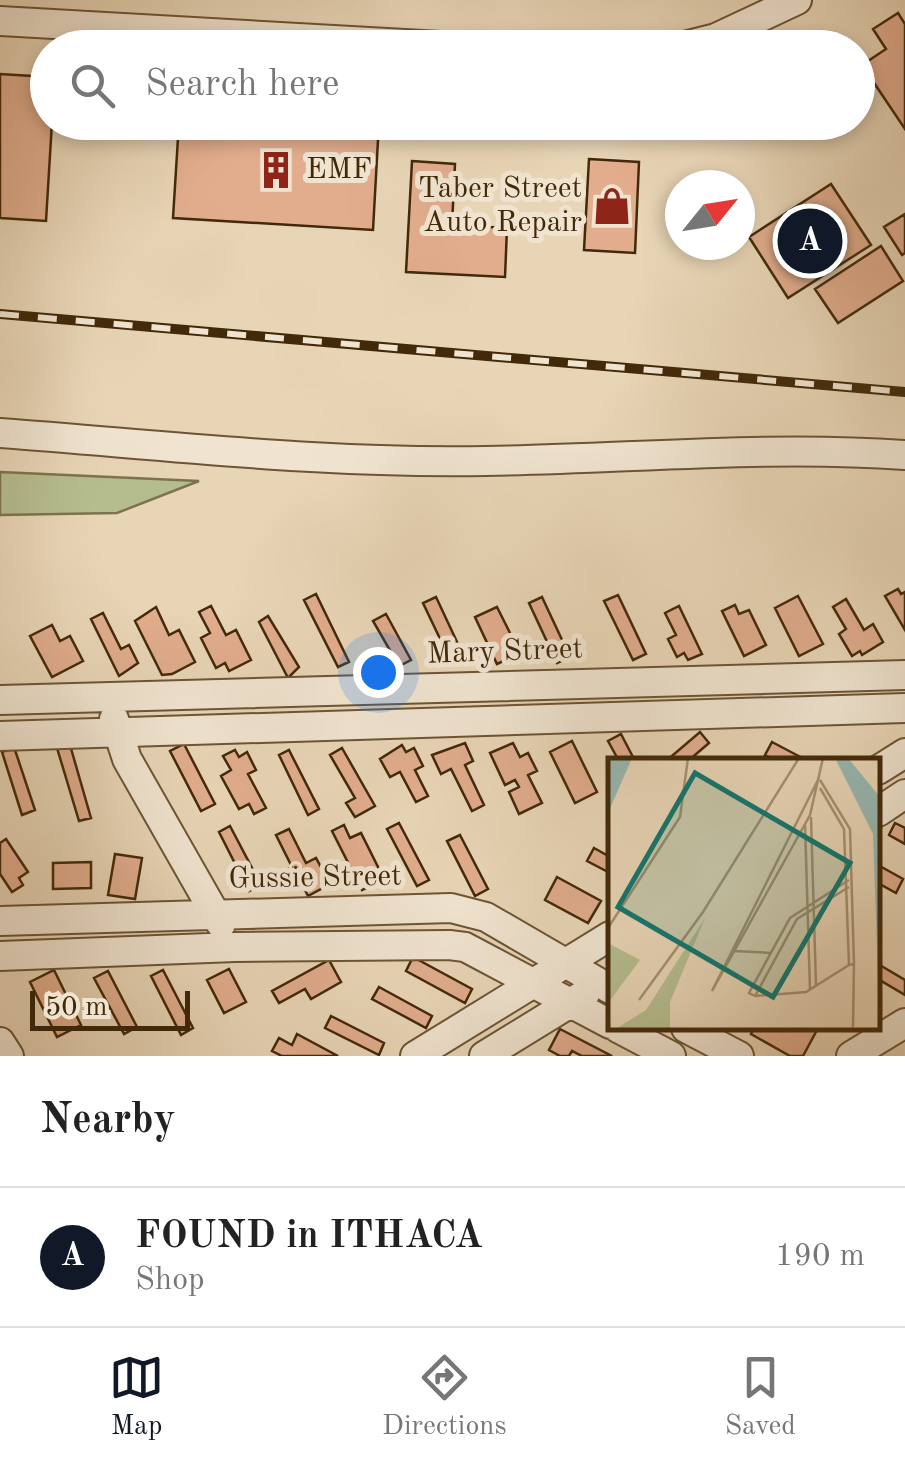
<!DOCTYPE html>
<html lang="en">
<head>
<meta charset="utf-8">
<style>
	:root { --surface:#fff; --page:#f6f6f6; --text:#222; --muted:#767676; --line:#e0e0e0; --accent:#111827 }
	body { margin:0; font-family:"Old Standard TT",serif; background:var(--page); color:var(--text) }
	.compass { position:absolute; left:665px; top:170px; width:90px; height:90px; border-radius:50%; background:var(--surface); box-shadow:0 5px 15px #0003; rotate:60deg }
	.scale { position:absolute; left:30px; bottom:25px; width:160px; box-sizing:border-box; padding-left:10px; border:5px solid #422909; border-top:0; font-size:28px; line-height:35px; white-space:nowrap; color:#422909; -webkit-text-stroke:8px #f0e4d0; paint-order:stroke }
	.you { position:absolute; left:378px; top:672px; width:35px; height:35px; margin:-25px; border:8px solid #fff; border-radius:50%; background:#1a73e8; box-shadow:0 0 0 15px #1a73e833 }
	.badge { display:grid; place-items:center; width:65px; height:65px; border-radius:50%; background:var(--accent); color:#fff; font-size:32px; font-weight:700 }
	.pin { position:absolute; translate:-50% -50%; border:5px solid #fff; box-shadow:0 2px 10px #0006 }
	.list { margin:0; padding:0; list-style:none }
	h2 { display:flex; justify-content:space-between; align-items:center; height:130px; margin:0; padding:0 40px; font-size:42px }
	h2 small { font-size:32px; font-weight:400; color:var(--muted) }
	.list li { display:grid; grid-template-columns:65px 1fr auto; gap:30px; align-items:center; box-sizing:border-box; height:140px; padding:0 40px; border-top:2px solid var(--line) }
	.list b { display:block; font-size:38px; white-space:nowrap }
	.list p { margin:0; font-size:32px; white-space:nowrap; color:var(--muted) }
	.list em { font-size:32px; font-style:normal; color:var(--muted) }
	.icon { flex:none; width:55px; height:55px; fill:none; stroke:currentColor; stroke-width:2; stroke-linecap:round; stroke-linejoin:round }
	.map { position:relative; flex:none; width:905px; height:1056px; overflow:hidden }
	.search { position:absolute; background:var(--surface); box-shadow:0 5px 15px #0003; left:30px; right:30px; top:30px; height:110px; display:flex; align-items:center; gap:25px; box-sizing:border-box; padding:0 35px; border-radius:55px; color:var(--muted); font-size:38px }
	.sheet { height:270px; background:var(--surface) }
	nav { display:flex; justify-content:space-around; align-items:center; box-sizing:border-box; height:140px; border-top:2px solid var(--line); background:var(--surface); font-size:28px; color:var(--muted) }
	nav a { display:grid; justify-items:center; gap:5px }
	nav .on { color:var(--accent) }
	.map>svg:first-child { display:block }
	.green { fill:#b5bd8f; stroke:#7c734c; stroke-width:2.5 }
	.building { fill:#e1ad8d; stroke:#422909; stroke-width:2.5 }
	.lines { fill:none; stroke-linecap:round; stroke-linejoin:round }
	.minor-casing { stroke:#6c5434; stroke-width:32 }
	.minor { stroke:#f0e4d0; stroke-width:28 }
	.rail-casing { stroke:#422909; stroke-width:10 }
	.rail { stroke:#f0e4d0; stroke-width:6; stroke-dasharray:19; stroke-linecap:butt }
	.labels { text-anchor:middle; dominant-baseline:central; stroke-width:10; stroke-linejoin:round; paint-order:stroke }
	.poi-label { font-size:30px; fill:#422909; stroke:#f0e4d0; text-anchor:start }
	.street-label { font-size:30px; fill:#422909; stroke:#f0e4d0 }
	.inset-road { fill:none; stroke:#a69071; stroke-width:2.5 }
	.view { fill:#0f766e; fill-opacity:0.15; stroke:#0f766e; stroke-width:5 }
	.inset-edge { fill:none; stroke:#422909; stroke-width:5 }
</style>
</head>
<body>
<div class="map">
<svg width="905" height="1056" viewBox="0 0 905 1056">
	<rect width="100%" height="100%" fill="#e8d5b6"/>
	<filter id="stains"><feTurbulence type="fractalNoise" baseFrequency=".002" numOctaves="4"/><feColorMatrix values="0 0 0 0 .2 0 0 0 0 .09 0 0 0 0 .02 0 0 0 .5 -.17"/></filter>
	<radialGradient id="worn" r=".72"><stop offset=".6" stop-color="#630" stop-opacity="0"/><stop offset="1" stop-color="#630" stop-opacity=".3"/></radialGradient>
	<path class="green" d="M 0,472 L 199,481 L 117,513 L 0,515 Z"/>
	<path class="building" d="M 898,13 L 905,24 L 905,129 L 862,65 L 886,49 L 873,29 Z
		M 0,74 L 48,77 L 48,122 L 52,122 L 46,221 L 0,218 Z
		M 179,122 L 379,122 L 373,230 L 173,218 Z
		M 589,159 L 639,162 L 635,253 L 584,250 Z
		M 412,161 L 455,164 L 452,225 L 507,228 L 505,277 L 406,272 Z
		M 831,184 L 871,245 L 788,298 L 749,237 Z
		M 905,214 L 905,253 L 902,255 L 884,227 Z
		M 881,246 L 903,281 L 838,323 L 815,289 Z
		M 898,589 L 901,594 L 905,592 L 905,630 L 885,596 Z
		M 316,594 L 349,662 L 338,667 L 304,600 Z
		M 618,595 L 646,654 L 633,660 L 604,601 Z
		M 798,596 L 823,644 L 799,656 L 775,608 Z
		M 436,597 L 465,659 L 452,664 L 423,603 Z
		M 542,597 L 570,657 L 557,663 L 529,603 Z
		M 846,599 L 864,630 L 873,624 L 883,642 L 862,655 L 860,651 L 852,656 L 839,634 L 846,629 L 833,607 Z
		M 735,605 L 739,614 L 749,610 L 766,645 L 744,656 L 722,611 Z
		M 211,606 L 226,635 L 236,630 L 251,660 L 229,671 L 225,663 L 216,668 L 201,638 L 210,633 L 199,612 Z
		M 679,606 L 702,654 L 688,660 L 684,653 L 677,657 L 668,639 L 676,635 L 665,613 Z
		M 156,607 L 169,635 L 179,630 L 195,662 L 172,674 L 162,675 L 135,621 Z
		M 497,607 L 520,653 L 497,664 L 475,617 Z
		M 103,613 L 121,649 L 129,645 L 138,663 L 119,676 L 91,619 Z
		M 386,614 L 411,660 L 399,666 L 373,621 Z
		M 268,616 L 299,667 L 288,678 L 259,622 Z
		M 52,625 L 60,641 L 70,636 L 83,661 L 52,677 L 30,636 Z
		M 700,732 L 709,743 L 688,761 L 666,761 Z
		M 621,734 L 635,761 L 619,761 L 608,741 Z
		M 572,741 L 597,792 L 575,803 L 550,752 Z
		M 772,742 L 808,761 L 776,761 L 765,755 Z
		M 465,743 L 473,761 L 465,765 L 484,805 L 472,811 L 451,769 L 441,774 L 432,755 Z
		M 513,743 L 520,757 L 528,753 L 537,771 L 528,775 L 542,803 L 519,814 L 509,792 L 519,787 L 515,780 L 505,785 L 490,753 Z
		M 184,744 L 215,804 L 201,811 L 170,751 Z
		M 70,745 L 91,818 L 79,821 L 57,748 Z
		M 402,745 L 406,752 L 414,748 L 423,766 L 415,770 L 428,796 L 416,802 L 400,772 L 390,777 L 380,759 Z
		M 14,747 L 35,810 L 22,815 L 2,752 Z
		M 342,748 L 375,806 L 355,817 L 346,803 L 355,798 L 330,755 Z
		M 235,750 L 239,757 L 247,752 L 256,770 L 248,774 L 266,808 L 254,814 L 249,804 L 239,809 L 221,776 L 231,770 L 223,756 Z
		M 289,750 L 319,809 L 308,815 L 279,755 Z
		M 399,823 L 429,880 L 417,886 L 387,829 Z
		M 895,823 L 905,828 L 905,844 L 889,835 Z
		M 344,825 L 350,838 L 361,833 L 384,879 L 362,890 L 332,831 Z
		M 230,826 L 261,885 L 249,891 L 219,832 Z
		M 289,829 L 306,863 L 316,858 L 330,884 L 308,896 L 302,884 L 293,889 L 284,871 L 292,867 L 276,835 Z
		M 460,835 L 488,889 L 475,896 L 447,841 Z
		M 6,839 L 28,872 L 19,878 L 23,885 L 12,892 L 0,874 L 0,843 Z
		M 594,848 L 610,857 L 610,873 L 587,861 Z
		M 115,854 L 142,858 L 135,899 L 108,895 Z
		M 91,862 L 91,888 L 53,889 L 53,863 Z
		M 878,865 L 903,879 L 896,893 L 878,883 Z
		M 557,877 L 601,901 L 588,923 L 545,900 Z
		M 413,957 L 472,989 L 465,1003 L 406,971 Z
		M 329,960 L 341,982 L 311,999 L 305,989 L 279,1003 L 272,991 Z
		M 878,964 L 905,980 L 905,995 L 878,979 Z
		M 229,969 L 246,1002 L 224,1013 L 207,980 Z
		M 54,970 L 81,1025 L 57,1037 L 30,982 Z
		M 163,970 L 193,1028 L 181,1035 L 151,976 Z
		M 108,971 L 137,1027 L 124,1034 L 94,978 Z
		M 379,987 L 432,1016 L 426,1028 L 372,999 Z
		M 331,1016 L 384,1043 L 379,1055 L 325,1028 Z
		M 754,1028 L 815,1028 L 817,1030 L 803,1056 L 790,1056 L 751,1034 Z
		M 560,1029 L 612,1056 L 582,1056 L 572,1051 L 569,1056 L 560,1056 L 549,1050 Z
		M 297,1034 L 338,1056 L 282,1056 L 272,1051 L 279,1038 L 292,1045 Z"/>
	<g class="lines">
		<g class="minor-casing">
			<path id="minor" d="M 0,21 L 476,48
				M 676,48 L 716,38 L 797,0
				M 0,433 C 162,445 323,464 486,461 C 626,459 766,445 905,455
				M 0,700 L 905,675
				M 114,719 L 127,759 L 221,924
				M 0,736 L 905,708
				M 878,770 L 905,753
				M 878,812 L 905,794
				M 0,921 L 451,908 L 486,917 L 610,989
				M 0,956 L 235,947 L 449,945 L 465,947 L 610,1024
				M 618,1028 L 671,1056
				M 686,1028 L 739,1056
				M 0,1042 L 9,1056
				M 415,1056 L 610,936
				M 484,1056 L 585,994
				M 851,1056 L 905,1023"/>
		</g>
		<use href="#minor" class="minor"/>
		<g class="rail-casing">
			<path id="rail" d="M 0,314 L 905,392"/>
		</g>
		<use href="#rail" class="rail"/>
	</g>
	<defs>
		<g id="building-bare" transform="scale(3)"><path d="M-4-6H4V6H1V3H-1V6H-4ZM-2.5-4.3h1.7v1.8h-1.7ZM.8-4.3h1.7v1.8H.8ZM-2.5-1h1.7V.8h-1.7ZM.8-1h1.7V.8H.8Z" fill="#8f2418" stroke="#f0e4d0" stroke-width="2.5" paint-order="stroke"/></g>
		<g id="shop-bare" transform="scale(3)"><path d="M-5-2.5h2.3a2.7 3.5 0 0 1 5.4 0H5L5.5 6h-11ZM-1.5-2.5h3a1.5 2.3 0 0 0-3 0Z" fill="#8f2418" stroke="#f0e4d0" stroke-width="2.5" paint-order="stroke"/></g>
	</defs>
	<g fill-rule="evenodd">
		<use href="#building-bare" x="276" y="170"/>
		<use href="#shop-bare" x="612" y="206"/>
	</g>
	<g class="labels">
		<g class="poi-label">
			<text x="306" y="170">EMF</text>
			<text x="582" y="189" text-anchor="end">Taber Street<tspan x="582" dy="34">Auto Repair</tspan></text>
		</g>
		<g class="street-label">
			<text transform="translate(505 652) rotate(-2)">Mary Street</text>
			<text transform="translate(315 878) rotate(-1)">Gussie Street</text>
		</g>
	</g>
	<g transform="translate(608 758)">
		<rect width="272" height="272" fill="#e8d5b6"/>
		<path d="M 97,160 L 62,244 L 62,272 L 6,272 L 38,252 ZM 0,185 L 32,202 L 0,245 Z" fill="#b5bd8f"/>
		<path d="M 0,0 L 24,0 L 0,55 ZM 227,0 L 240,0 L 272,39 L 272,272 L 265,76 Z" fill="#97b8b2"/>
		<path class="inset-road" d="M 211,20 L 104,233 L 202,57 L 215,0M 212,22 L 242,71 L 246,206 L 241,207M 212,30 L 236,71 L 241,207M 203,59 L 208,228M 197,66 L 202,232M 0,170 L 72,59 L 80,0M 126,193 L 163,195M 147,238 L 141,235 L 182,160 L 241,122M 147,238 L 189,161 L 241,129M 147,238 L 198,234 L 241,207M 31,242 L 95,154 L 191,0M 245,269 L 246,206M 136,272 L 198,271M 198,272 L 245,271"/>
		<path class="view" d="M 87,15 L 242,105 L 165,239 L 10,149 Z"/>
		<rect width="272" height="272" class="inset-edge"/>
	</g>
	<rect width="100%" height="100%" filter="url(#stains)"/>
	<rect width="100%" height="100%" fill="url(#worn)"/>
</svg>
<svg class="compass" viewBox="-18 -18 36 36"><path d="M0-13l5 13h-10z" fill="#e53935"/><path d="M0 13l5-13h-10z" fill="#767676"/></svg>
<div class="scale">50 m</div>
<div class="you"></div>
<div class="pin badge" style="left:810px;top:241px">A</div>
<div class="search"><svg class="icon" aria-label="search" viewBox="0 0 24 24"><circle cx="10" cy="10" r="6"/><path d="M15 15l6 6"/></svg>Search here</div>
</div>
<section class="sheet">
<h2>Nearby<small></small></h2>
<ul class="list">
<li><span class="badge">A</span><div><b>FOUND in ITHACA</b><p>Shop</p></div><em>190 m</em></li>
</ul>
</section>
<nav>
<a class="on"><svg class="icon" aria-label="map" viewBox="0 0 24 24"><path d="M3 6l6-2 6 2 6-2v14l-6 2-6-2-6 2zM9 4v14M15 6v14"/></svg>Map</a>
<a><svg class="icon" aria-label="directions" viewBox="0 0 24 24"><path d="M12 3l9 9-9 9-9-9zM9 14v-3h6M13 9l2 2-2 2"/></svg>Directions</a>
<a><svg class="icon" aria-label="saved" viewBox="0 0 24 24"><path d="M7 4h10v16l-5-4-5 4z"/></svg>Saved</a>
</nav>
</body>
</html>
